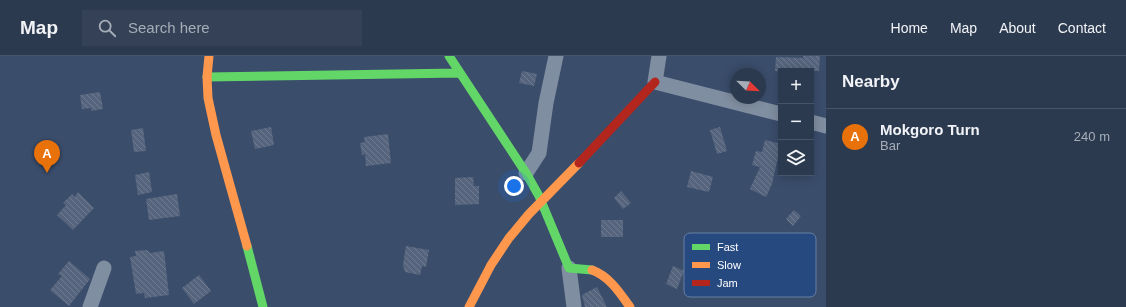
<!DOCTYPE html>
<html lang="en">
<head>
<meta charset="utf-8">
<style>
	:root { --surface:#2c3a50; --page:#344157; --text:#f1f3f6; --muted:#a6adb7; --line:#485467; --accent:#bac1cb }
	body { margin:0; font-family:Arial,sans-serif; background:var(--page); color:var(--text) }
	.controls { position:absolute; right:12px; top:12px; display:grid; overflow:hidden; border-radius:0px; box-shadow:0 2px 10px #0003 }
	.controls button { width:36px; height:36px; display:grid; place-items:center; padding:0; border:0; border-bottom:1px solid var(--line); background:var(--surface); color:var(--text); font:20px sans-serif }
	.compass { position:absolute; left:730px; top:12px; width:36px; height:36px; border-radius:50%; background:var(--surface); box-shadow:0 2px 10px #0003; rotate:114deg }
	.you { position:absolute; left:514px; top:130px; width:14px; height:14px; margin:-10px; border:3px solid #fff; border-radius:50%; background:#1a73e8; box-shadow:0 0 0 6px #1a73e833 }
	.badge { display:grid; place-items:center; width:26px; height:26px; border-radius:50%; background:var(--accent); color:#fff; font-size:13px; font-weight:700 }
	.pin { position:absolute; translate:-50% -33px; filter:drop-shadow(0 1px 2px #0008) }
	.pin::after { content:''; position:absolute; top:21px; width:14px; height:12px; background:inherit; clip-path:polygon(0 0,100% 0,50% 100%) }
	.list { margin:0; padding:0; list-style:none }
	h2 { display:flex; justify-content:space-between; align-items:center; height:52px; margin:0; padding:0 16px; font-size:17px }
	h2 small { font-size:13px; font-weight:400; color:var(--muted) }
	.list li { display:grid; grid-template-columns:26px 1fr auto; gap:12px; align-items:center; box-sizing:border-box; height:56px; padding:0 16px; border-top:1px solid var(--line) }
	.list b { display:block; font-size:15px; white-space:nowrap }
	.list p { margin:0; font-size:13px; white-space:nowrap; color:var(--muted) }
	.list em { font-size:13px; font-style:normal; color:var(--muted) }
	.icon { flex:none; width:22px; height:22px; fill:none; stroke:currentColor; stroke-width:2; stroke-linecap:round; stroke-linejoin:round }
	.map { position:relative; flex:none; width:826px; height:251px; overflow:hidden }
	header { display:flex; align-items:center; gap:24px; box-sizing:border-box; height:56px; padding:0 20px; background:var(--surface); border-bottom:1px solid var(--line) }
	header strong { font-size:19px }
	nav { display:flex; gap:22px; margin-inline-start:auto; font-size:14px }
	.search { width:280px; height:36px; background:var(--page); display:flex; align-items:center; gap:10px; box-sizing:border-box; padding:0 14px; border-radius:0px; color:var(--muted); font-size:15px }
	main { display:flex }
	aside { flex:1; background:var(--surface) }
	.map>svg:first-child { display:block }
	.building { fill:url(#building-back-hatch) }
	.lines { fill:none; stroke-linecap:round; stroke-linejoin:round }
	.street { stroke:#808ea1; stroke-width:15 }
	.fast { stroke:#63d668; stroke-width:9 }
	.slow { stroke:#ff974d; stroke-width:9 }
	.jam { stroke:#b3261e; stroke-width:9 }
	.key { fill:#26497f; stroke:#6780a5; stroke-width:1 }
	.key-label { font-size:11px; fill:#fff }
</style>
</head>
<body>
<header>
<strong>Map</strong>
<div class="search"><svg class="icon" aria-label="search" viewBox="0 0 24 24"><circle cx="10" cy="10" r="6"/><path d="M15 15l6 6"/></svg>Search here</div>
<nav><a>Home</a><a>Map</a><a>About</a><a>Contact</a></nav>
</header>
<main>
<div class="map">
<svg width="826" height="251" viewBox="0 0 826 251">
	<defs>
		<pattern id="building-back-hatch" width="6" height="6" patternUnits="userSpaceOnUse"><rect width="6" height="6" fill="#56657d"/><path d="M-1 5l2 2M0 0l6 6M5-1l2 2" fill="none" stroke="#6f7c90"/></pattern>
	</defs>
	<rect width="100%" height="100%" fill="#3a4d6b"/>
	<path class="building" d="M 803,0 L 820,0 L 819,15 L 775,15 L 776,1 L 803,2 Z
		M 522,15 L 537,18 L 534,30 L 519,27 Z
		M 100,36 L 103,53 L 91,55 L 91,52 L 82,53 L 80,39 Z
		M 271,71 L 274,89 L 255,93 L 251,75 Z
		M 720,71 L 727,95 L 717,98 L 710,74 Z
		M 143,72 L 146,95 L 134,96 L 131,74 Z
		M 388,78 L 391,107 L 366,110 L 365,98 L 362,99 L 360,87 L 365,86 L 364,81 Z
		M 765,84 L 781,88 L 772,128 L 766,141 L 750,133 L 760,111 L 752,109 L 756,95 L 762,96 Z
		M 691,115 L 713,121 L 709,136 L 687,131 Z
		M 149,116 L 152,136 L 138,139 L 135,119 Z
		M 473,121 L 474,130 L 479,130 L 479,148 L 455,149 L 455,122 Z
		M 621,135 L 631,147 L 623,153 L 614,142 Z
		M 78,136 L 94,152 L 73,174 L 57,159 L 66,149 L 63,147 L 72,138 L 75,141 Z
		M 177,138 L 180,160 L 149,164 L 146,143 Z
		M 794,154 L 801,160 L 793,170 L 786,163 Z
		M 601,164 L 623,164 L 623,181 L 601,181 Z
		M 406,190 L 429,194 L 426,211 L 422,210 L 420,219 L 405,216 L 403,209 Z
		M 147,194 L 150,197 L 164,195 L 169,239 L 145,242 L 144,237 L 136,238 L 130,201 L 136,200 L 135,195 Z
		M 69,205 L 90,223 L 69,250 L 50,234 L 62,220 L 58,218 Z
		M 673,210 L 684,215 L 677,233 L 666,228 Z
		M 199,219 L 211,235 L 194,248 L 182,232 Z
		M 597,231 L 607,251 L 585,251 L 582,239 Z"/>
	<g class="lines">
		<path class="street" d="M 659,0 L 655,26 L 781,58
			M 811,66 L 826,70
			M 526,117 L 539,97 L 546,47 L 556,0
			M 569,212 L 574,251
			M 90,251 L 104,212"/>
		<path class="fast" d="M 449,0 L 526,117 L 539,140 L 569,212 L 592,214
			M 207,21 L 459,17
			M 247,190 L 263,251"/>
		<path class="slow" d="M 209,0 L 207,21 L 208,42 L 216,79 L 247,190
			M 592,214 C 609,220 620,237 630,251
			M 469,251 L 491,209 L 509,182 L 529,158 L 579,107"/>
		<path class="jam" d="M 579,107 L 655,26"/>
	</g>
	<rect x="684" y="177" width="132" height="64" rx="6" class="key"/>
	<rect x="692" y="188" width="18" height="6" fill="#63d668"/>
	<rect x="692" y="206" width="18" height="6" fill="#ff974d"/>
	<rect x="692" y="224" width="18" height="6" fill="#b3261e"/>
	<g class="key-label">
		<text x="717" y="195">Fast</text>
		<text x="717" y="213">Slow</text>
		<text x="717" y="231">Jam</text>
	</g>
</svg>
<div class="controls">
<button>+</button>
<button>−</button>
<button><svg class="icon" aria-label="layers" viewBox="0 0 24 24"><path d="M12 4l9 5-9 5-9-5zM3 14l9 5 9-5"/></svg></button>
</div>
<svg class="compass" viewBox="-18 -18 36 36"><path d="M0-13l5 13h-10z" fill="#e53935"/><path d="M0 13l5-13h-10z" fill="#a6adb7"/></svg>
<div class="you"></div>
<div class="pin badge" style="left:47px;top:117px;background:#e8710a">A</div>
</div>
<aside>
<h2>Nearby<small></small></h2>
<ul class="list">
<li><span class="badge" style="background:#e8710a">A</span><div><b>Mokgoro Turn</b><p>Bar</p></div><em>240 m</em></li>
</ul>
</aside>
</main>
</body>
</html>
